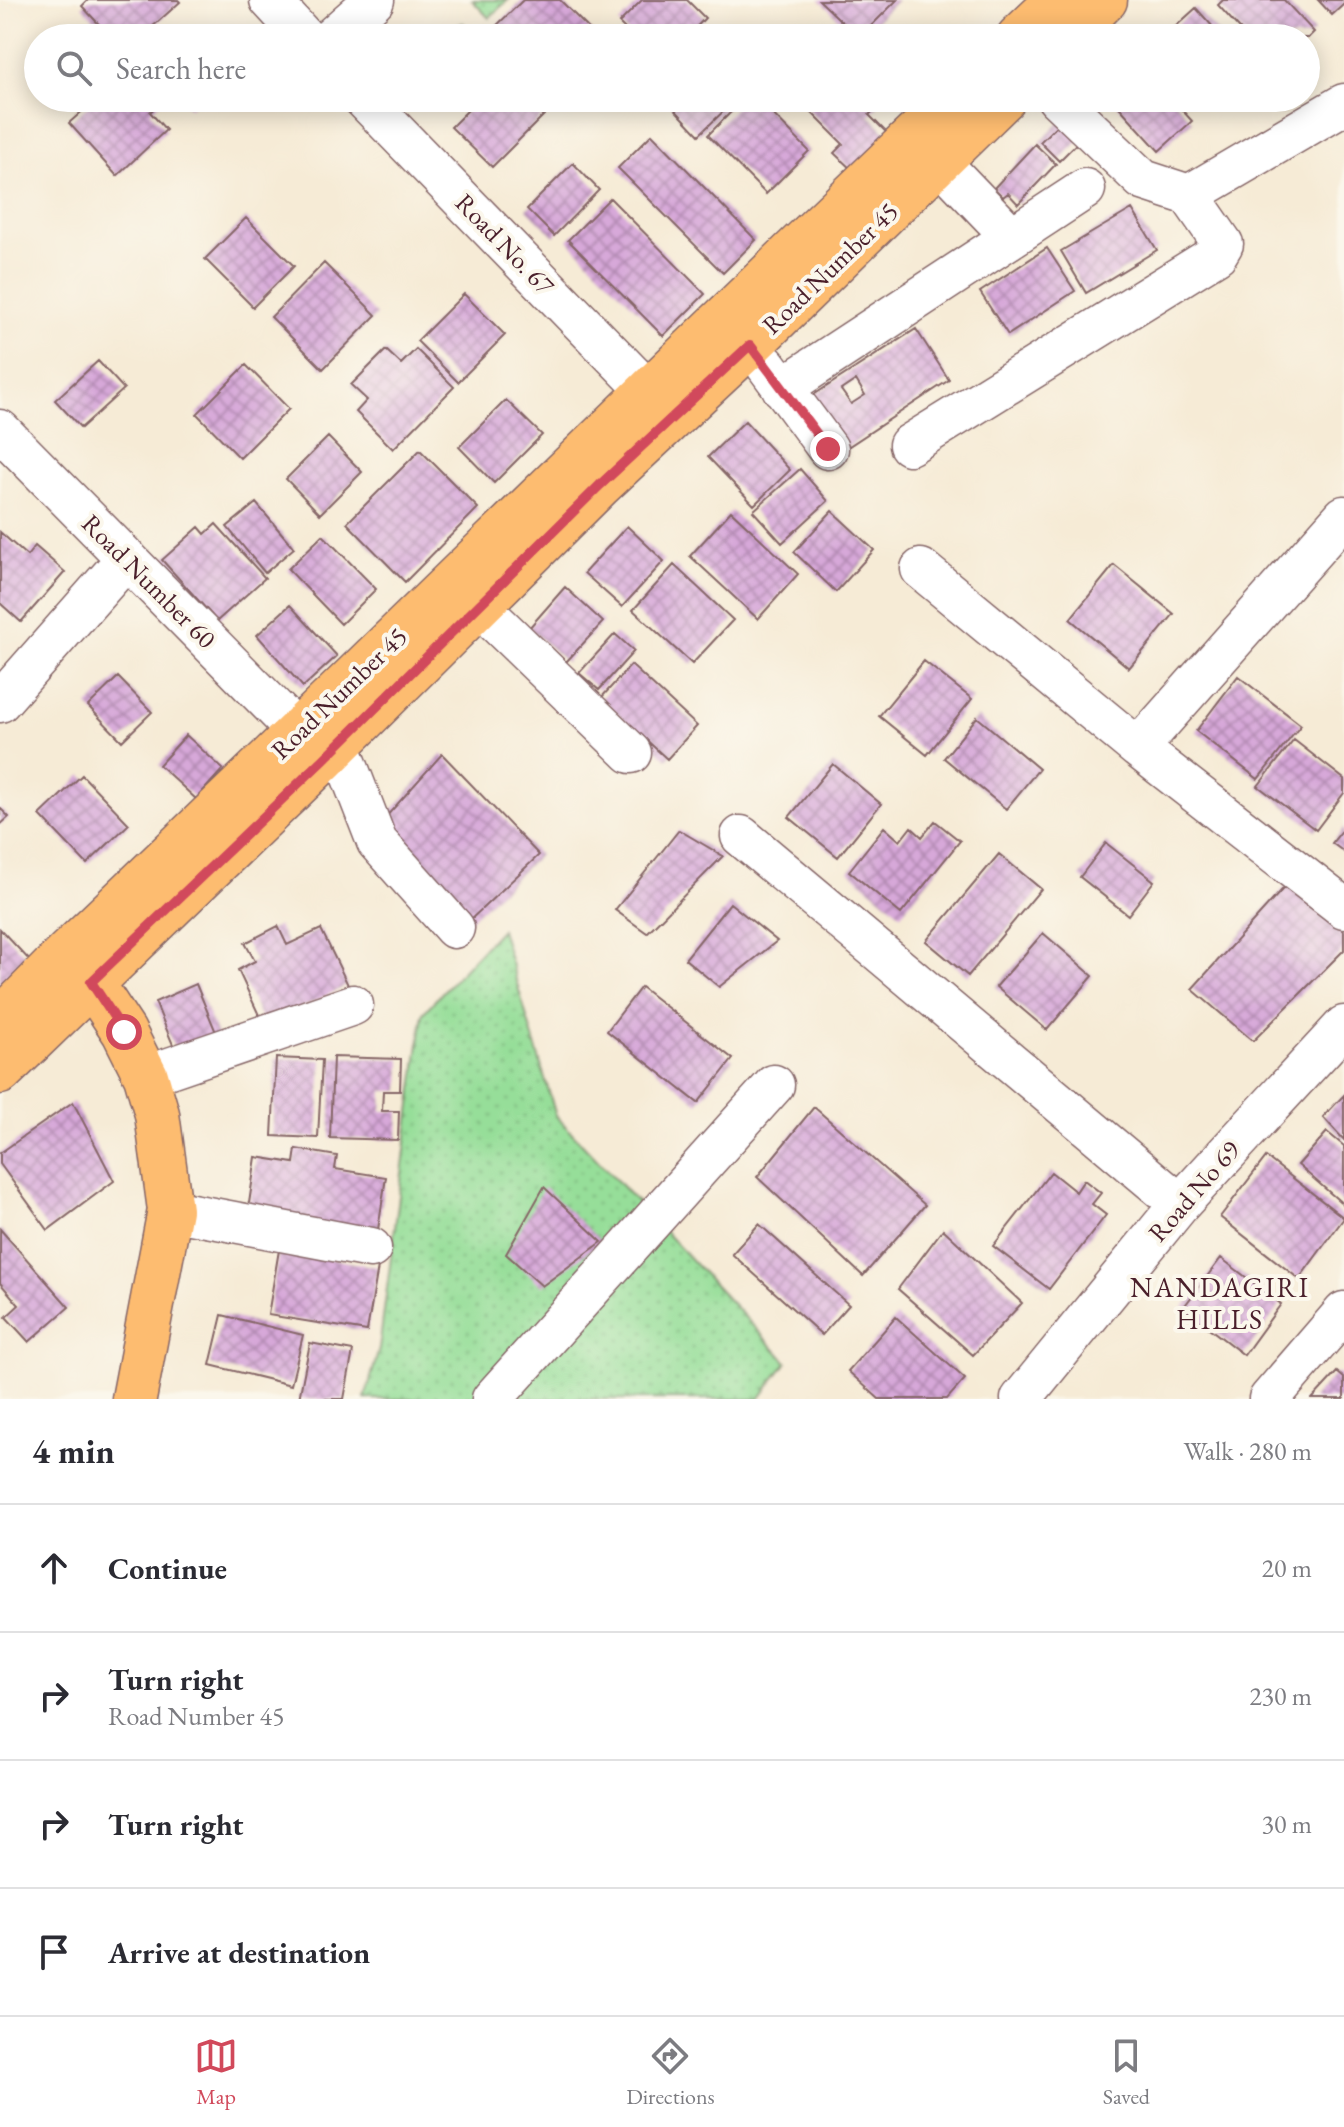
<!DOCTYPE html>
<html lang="en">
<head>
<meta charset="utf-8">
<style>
	:root { --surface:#fff; --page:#f2f2f3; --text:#2b2b33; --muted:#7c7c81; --line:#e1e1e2; --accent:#d1495b }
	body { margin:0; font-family:"EB Garamond",serif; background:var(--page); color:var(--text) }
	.stop { position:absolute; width:24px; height:24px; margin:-18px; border:6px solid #d1495b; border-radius:50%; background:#fff }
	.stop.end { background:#d1495b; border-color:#fff; box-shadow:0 2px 8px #0008 }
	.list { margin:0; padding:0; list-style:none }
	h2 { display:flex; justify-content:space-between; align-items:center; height:104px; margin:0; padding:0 32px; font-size:34px }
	h2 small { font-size:26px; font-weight:400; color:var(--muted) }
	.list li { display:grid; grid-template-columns:52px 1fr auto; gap:24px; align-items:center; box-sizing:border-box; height:128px; padding:0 32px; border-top:2px solid var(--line) }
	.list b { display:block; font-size:30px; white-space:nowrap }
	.list p { margin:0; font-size:26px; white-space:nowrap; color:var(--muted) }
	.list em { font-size:26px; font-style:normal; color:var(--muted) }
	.icon { flex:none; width:44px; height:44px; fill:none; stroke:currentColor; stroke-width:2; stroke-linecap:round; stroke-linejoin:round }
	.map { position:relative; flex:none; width:1344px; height:1399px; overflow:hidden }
	.search { position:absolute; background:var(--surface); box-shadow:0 4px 20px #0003; left:24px; right:24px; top:24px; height:88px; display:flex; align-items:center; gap:20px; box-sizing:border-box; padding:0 28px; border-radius:44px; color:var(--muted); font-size:30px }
	.sheet { height:616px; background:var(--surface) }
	nav { display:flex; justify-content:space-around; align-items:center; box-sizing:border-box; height:112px; border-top:2px solid var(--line); background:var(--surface); font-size:22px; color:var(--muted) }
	nav a { display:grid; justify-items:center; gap:4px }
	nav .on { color:var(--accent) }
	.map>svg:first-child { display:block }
	.grass { fill:url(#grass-dots); stroke:#707e62; stroke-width:2 }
	.building { fill:url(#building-cross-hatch); fill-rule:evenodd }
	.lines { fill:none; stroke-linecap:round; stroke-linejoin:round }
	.minor-casing { stroke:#866667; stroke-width:43 }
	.major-casing { stroke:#866667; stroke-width:47 }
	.minor { stroke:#fff; stroke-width:40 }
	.major { stroke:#fdbc70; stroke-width:44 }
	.route { stroke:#d1495b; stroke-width:10 }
	.labels { text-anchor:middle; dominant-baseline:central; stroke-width:8; stroke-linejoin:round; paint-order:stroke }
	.street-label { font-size:26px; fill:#4a1f2b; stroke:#fbf7ec }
	.neighbourhood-label { font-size:28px; letter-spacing:2px; fill:#4a1f2b; stroke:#fbf7ec }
</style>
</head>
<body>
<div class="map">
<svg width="1344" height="1399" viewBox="0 0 1344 1399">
	<defs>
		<pattern id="grass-dots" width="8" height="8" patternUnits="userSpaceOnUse" patternTransform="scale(2)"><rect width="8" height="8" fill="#96de99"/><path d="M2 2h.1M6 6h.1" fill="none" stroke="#83be84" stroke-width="1.8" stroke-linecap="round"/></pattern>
		<pattern id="building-cross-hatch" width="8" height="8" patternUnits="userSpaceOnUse" patternTransform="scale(2)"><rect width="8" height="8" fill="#d7a8d9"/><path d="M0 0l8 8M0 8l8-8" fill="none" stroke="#b088b0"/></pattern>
	</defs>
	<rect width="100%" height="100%" fill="#fbf7ec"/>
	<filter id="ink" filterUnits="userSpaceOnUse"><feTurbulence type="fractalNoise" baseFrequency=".0125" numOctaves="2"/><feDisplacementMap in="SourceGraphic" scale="16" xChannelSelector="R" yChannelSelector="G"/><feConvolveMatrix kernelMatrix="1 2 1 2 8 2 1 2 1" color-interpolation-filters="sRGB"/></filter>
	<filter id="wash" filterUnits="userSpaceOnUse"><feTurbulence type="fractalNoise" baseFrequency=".006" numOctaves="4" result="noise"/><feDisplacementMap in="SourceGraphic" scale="32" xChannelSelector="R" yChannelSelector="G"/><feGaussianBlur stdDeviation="1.8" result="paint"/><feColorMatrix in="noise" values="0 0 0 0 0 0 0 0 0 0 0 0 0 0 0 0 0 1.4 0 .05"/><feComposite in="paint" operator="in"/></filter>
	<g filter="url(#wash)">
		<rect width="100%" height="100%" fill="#f6ebd6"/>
		<path class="grass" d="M 472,0 L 508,0 L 489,18 Z
			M 463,23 L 479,38 L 440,38 L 448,30 Z
			M 501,929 L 556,1116 L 787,1362 L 759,1399 L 365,1399 L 379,1349 L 423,1013 Z"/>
		<g id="blocks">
			<path class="building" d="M 88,0 L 178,0 L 180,2 L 140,38 L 99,38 L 106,32 L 82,6 Z
				M 523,0 L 560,0 L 598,38 L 498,38 L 491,31 Z
				M 642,0 L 687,0 L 705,18 L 686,38 L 634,38 L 619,23 Z
				M 819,0 L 897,0 L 859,38 Z
				M 1223,0 L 1284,0 L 1314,32 L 1308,38 L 1248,38 L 1218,5 Z
				M 1318,0 L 1344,0 L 1344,4 L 1332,15 Z
				M 1196,8 L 1223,38 L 1163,38 Z
				M 97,98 L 157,98 L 161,102 L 150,112 L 166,130 L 117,176 L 69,123 Z
				M 181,98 L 200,98 L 190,108 Z
				M 480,98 L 537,98 L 549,110 L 492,167 L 451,127 Z
				M 664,98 L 737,98 L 699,135 Z
				M 745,98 L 757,98 L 809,151 L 766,194 L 708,135 Z
				M 817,98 L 870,98 L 878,106 L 869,115 L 889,135 L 853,171 L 834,153 L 843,144 L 807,108 Z
				M 1111,98 L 1171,98 L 1192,121 L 1159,151 Z
				M 1208,98 L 1231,98 L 1218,109 Z
				M 1068,114 L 1087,133 L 1059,161 L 1040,142 Z
				M 652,134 L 756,240 L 723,273 L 618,168 Z
				M 1035,144 L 1056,164 L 1018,204 L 1008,193 L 1003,197 L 994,188 Z
				M 573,163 L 599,190 L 554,236 L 527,209 Z
				M 610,198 L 705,294 L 663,336 L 568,240 Z
				M 1132,209 L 1157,250 L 1086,293 L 1061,251 Z
				M 246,218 L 294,266 L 253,307 L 205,259 Z
				M 1047,248 L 1075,291 L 1008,335 L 980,292 Z
				M 324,263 L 376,315 L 323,369 L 271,317 Z
				M 464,294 L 505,335 L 458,382 L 417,341 Z
				M 916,329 L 949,380 L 846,448 L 812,396 ZM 856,380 L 865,395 L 851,404 L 841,390 Z
				M 416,349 L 454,387 L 393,449 L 356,412 L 367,400 L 351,385 L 386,350 L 401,364 Z
				M 98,361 L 124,389 L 81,428 L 55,400 Z
				M 246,365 L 289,409 L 240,458 L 197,414 Z
				M 506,400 L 542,435 L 494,483 L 459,447 Z
				M 745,421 L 790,470 L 754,505 L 708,457 Z
				M 328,437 L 362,472 L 320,514 L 286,479 Z
				M 420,450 L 478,508 L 405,582 L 347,523 Z
				M 800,469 L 828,501 L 782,543 L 753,511 Z
				M 256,503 L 294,548 L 265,573 L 227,527 Z
				M 731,511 L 798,574 L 758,619 L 690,556 Z
				M 832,511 L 874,550 L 836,592 L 794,552 Z
				M 216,524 L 265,578 L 217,621 L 162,560 L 199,527 L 205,534 Z
				M 627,526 L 664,561 L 622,607 L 584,573 Z
				M 0,532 L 27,556 L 35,546 L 65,572 L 21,622 L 0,603 Z
				M 323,535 L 376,589 L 341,624 L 288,569 Z
				M 674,565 L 733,620 L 692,664 L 633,610 Z
				M 1114,565 L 1174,614 L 1129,668 L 1070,619 Z
				M 565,587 L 603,622 L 566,662 L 529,628 Z
				M 290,605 L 337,656 L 303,687 L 257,635 Z
				M 615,634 L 634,651 L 599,690 L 579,673 Z
				M 924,661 L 972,699 L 927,755 L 879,716 Z
				M 631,665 L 697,726 L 667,759 L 601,698 Z
				M 1238,676 L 1301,725 L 1258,779 L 1196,731 Z
				M 118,677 L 152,712 L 122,741 L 88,706 Z
				M 977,717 L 1039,769 L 1006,809 L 944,758 Z
				M 186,735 L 223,769 L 196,799 L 159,765 Z
				M 1294,740 L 1344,779 L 1344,793 L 1316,830 L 1258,786 Z
				M 442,754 L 539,855 L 469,921 L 384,819 Z
				M 833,764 L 881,804 L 838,857 L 789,817 Z
				M 82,775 L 129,824 L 87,864 L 40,815 Z
				M 0,808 L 9,817 L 0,825 Z
				M 935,821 L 960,841 L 901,914 L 849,871 L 884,827 L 900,841 L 911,827 L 922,837 Z
				M 1344,828 L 1344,852 L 1332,843 Z
				M 679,830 L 723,856 L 647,933 L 615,910 Z
				M 1106,843 L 1154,881 L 1128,915 L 1080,877 Z
				M 999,854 L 1041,889 L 968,976 L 926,941 Z
				M 1291,880 L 1344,931 L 1344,950 L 1253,1041 L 1192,989 Z
				M 730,903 L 777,941 L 719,987 L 685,959 Z
				M 278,926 L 287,945 L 321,929 L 348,985 L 264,1026 L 238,970 L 255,961 L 245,943 Z
				M 0,929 L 33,964 L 0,996 Z
				M 1043,933 L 1093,976 L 1047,1030 L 996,987 Z
				M 196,984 L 220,1042 L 179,1059 L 155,1002 Z
				M 641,987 L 733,1059 L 698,1103 L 607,1031 Z
				M 333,1057 L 401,1059 L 400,1091 L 383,1091 L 382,1111 L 399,1111 L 398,1140 L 330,1138 Z
				M 276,1058 L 322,1060 L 318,1138 L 272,1136 Z
				M 1344,1095 L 1344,1140 L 1323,1117 Z
				M 73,1102 L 114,1181 L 48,1230 L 0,1164 L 0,1153 Z
				M 814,1107 L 925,1205 L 863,1276 L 757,1177 Z
				M 1327,1132 L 1344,1146 L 1344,1205 L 1298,1165 Z
				M 296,1149 L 337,1156 L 335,1169 L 386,1177 L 376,1243 L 246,1223 L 256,1157 L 294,1163 Z
				M 1266,1157 L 1344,1218 L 1299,1279 L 1220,1217 Z
				M 1051,1172 L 1076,1192 L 1084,1180 L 1101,1193 L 1092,1204 L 1106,1215 L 1049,1289 L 993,1246 Z
				M 544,1187 L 602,1242 L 542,1286 L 506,1254 Z
				M 759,1224 L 849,1305 L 822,1335 L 732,1254 Z
				M 0,1229 L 69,1307 L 29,1342 L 6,1317 L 19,1305 L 0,1283 Z
				M 943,1229 L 1022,1303 L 973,1355 L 898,1289 Z
				M 279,1250 L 378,1267 L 367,1331 L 268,1315 Z
				M 1221,1258 L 1281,1304 L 1244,1355 L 1183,1308 Z
				M 222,1315 L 303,1335 L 291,1385 L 210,1365 Z
				M 896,1317 L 965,1379 L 947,1399 L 879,1399 L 848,1371 Z
				M 310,1343 L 353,1351 L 344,1399 L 299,1399 Z
				M 1337,1372 L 1344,1378 L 1344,1399 L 1312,1399 Z"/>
		</g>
	</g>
	<g filter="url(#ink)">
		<use href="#blocks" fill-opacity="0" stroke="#866667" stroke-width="2"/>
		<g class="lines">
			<g class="minor-casing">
				<path id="minor" d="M 270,0 L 305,38
					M 331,38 L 374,0
					M 363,98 L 647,390
					M 1057,98 L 1143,180 L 1189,195 L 1344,104
					M 939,161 L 1012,237
					M 766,365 L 828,449
					M 782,388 L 1085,189
					M 0,430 L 299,733
					M 909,445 L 1217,254 L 1223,244 L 1189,195
					M 921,569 L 1138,748 L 1344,908
					M 479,606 L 631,753
					M 0,702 L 127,558
					M 339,744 L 377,842 L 454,928
					M 1138,748 L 1344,516
					M 741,836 L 1180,1204
					M 146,1076 L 353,1005
					M 170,1210 L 371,1248
					M 492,1399 L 774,1085
					M 1021,1399 L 1180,1204 L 1344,1026
					M 1269,1399 L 1344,1312"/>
			</g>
			<g class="major-casing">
				<path id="major" d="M 1018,38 L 1058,0
					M 1066,38 L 1105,0
					M 91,982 L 124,1032 L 146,1076 L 157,1114 L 170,1210 L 134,1399
					M 0,1021 L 67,953 C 365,670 656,380 954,98
					M 0,1072 L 323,760 L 600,485 L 750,345 L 1004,98"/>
			</g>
			<use href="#minor" class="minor"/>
			<use href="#major" class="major"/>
		</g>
	</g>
	<g class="lines" filter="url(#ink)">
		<path class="route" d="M 124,1032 L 91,982 L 323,760 L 600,485 L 750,345 L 828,449"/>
	</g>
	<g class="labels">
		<g class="street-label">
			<text transform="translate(505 244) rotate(46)">Road No. 67</text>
			<text transform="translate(830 268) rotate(-44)">Road Number 45</text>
			<text transform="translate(149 581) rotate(45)">Road Number 60</text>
			<text transform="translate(339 693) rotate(-44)">Road Number 45</text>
			<text transform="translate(1194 1191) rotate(-49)">Road No 69</text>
		</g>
		<g class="neighbourhood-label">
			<text x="1220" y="1287">NANDAGIRI<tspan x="1220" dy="32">HILLS</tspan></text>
		</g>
	</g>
</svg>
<div class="stop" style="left:124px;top:1032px"></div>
<div class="stop end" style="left:828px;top:449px"></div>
<div class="search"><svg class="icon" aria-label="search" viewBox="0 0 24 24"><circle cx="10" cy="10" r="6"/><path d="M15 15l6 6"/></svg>Search here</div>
</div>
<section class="sheet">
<h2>4 min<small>Walk · 280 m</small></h2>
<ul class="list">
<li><svg class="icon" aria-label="ahead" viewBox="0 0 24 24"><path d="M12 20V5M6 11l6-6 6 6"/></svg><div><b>Continue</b></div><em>20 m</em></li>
<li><svg class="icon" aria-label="right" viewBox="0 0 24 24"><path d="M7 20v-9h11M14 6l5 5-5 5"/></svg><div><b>Turn right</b><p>Road Number 45</p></div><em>230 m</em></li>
<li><svg class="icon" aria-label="right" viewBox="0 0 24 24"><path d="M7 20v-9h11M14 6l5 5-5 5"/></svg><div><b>Turn right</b></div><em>30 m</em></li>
<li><svg class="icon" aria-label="arrive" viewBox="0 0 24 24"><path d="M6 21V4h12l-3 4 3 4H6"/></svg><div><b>Arrive at destination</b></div></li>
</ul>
</section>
<nav>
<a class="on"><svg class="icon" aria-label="map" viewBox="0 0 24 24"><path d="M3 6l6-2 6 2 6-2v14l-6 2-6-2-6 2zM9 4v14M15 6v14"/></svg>Map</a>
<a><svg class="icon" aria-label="directions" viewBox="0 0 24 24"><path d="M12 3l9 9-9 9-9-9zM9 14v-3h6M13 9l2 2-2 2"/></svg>Directions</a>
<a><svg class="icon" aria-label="saved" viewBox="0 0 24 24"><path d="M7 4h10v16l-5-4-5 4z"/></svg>Saved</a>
</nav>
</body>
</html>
